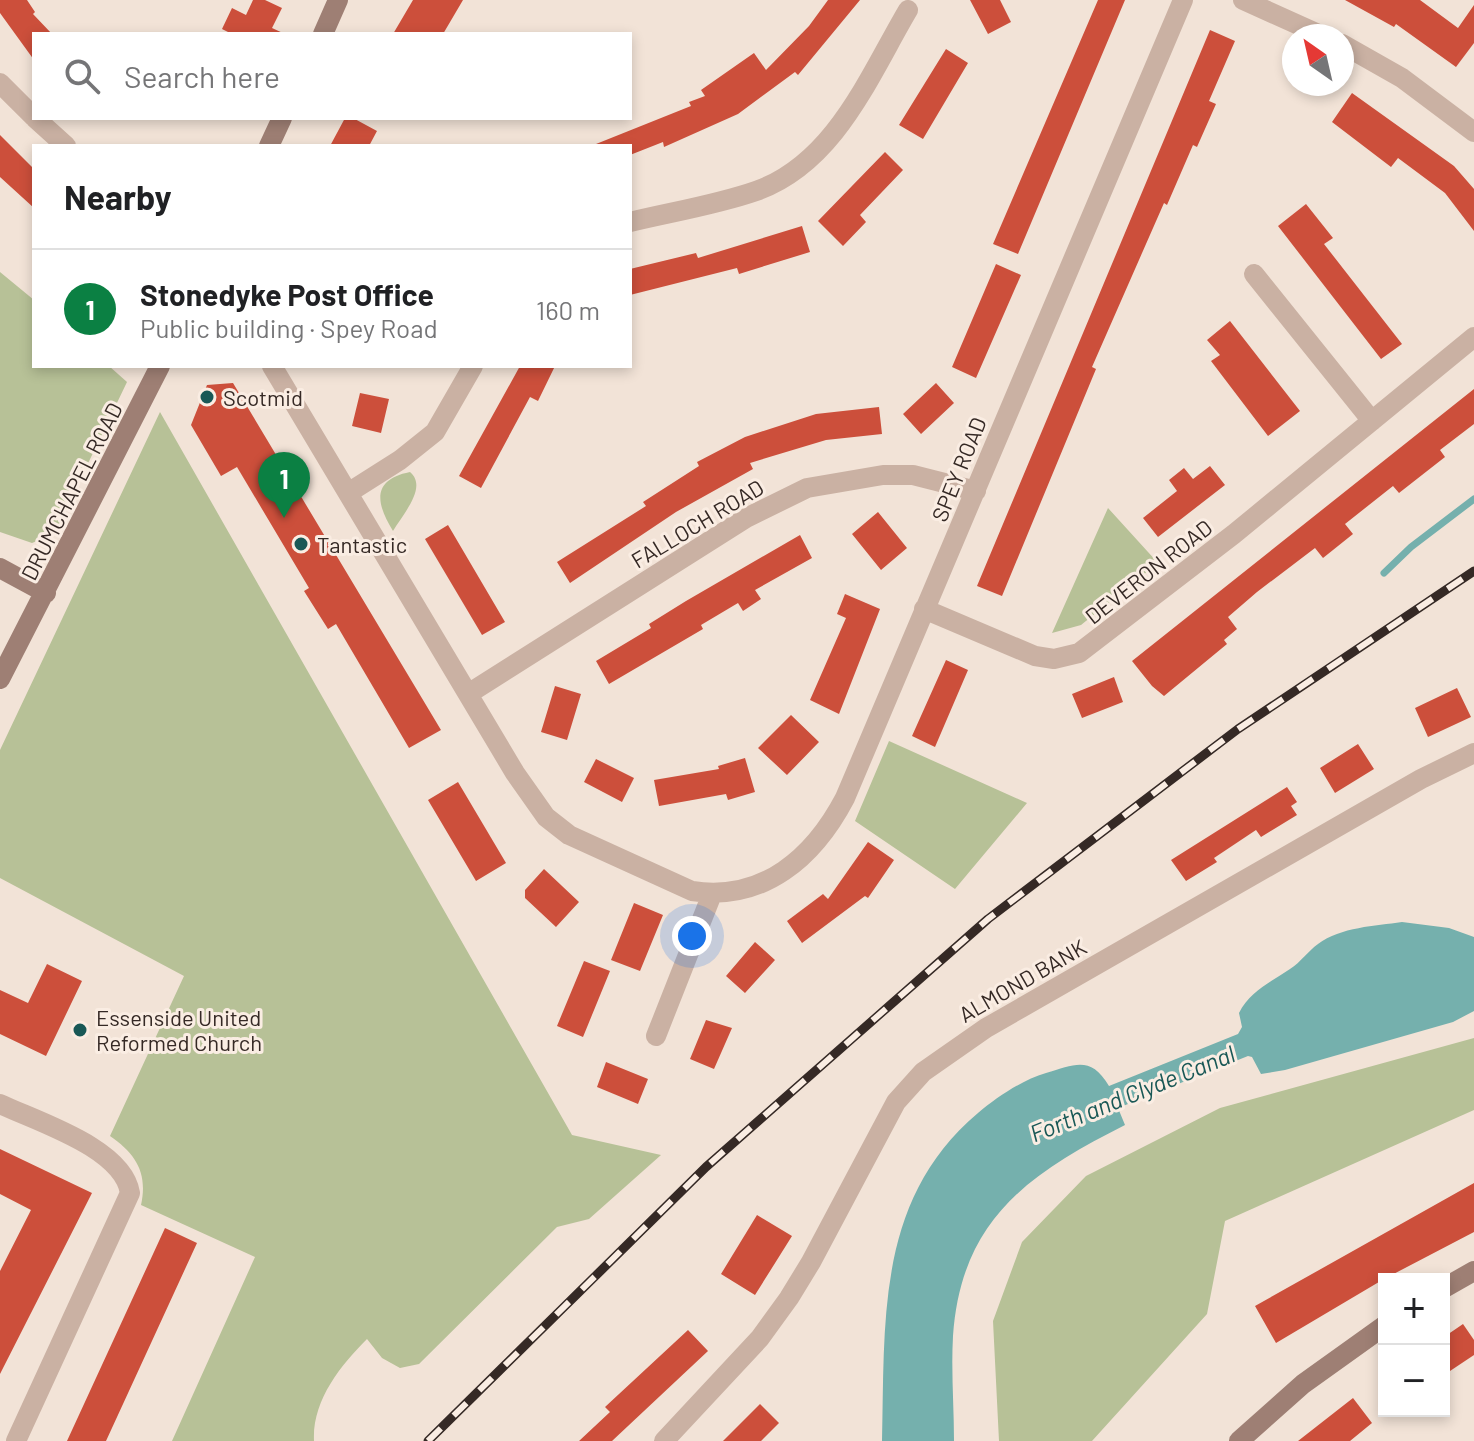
<!DOCTYPE html>
<html lang="en">
<head>
<meta charset="utf-8">
<style>
	:root { --surface:#fff; --page:#f6f6f6; --text:#202124; --muted:#757577; --line:#e0e0e0; --accent:#0b8043 }
	body { margin:0; font-family:Barlow,sans-serif; background:var(--page); color:var(--text) }
	.controls { position:absolute; right:24px; bottom:24px; display:grid; overflow:hidden; border-radius:0px; box-shadow:0 4px 12px #0003 }
	.controls button { width:72px; height:72px; display:grid; place-items:center; padding:0; border:0; border-bottom:2px solid var(--line); background:var(--surface); color:var(--text); font:40px sans-serif }
	.compass { position:absolute; left:1282px; top:24px; width:72px; height:72px; border-radius:50%; background:var(--surface); box-shadow:0 4px 12px #0003; rotate:326deg }
	.you { position:absolute; left:692px; top:936px; width:28px; height:28px; margin:-20px; border:6px solid #fff; border-radius:50%; background:#1a73e8; box-shadow:0 0 0 12px #1a73e833 }
	.badge { display:grid; place-items:center; width:52px; height:52px; border-radius:50%; background:var(--accent); color:#fff; font-size:26px; font-weight:700 }
	.pin { position:absolute; translate:-50% -66px; filter:drop-shadow(0 2px 4px #0008) }
	.pin::after { content:''; position:absolute; top:42px; width:28px; height:24px; background:inherit; clip-path:polygon(0 0,100% 0,50% 100%) }
	.list { margin:0; padding:0; list-style:none }
	h2 { display:flex; justify-content:space-between; align-items:center; height:104px; margin:0; padding:0 32px; font-size:34px }
	h2 small { font-size:26px; font-weight:400; color:var(--muted) }
	.list li { display:grid; grid-template-columns:52px 1fr auto; gap:24px; align-items:center; box-sizing:border-box; height:120px; padding:0 32px; border-top:2px solid var(--line) }
	.list b { display:block; font-size:30px; white-space:nowrap }
	.list p { margin:0; font-size:26px; white-space:nowrap; color:var(--muted) }
	.list em { font-size:26px; font-style:normal; color:var(--muted) }
	.icon { flex:none; width:44px; height:44px; fill:none; stroke:currentColor; stroke-width:2; stroke-linecap:round; stroke-linejoin:round }
	.map { position:relative; flex:none; width:1474px; height:1441px; overflow:hidden }
	.search { position:absolute; background:var(--surface); box-shadow:0 4px 12px #0003; left:32px; top:32px; width:600px; height:88px; display:flex; align-items:center; gap:20px; box-sizing:border-box; padding:0 28px; border-radius:0px; color:var(--muted); font-size:30px }
	.panel { position:absolute; background:var(--surface); box-shadow:0 4px 12px #0003; left:32px; top:144px; width:600px; height:224px; border-radius:0px }
	.map>svg:first-child { display:block }
	.green { fill:#b7c197 }
	.water { fill:#75b0ad }
	.lines { fill:none; stroke-linecap:round; stroke-linejoin:round }
	.stream { stroke:#75b0ad; stroke-width:7 }
	.building { fill:#cc4f3b }
	.street { stroke:#cab1a3; stroke-width:20 }
	.secondary { stroke:#9e7f74; stroke-width:20 }
	.rail-casing { stroke:#352925; stroke-width:9 }
	.rail { stroke:#faede3; stroke-width:6; stroke-dasharray:18; stroke-linecap:butt }
	.poi-dot { fill:#195856; stroke:#faede3; stroke-width:3 }
	.labels { text-anchor:middle; dominant-baseline:central; stroke-width:6; stroke-linejoin:round; paint-order:stroke }
	.poi-label { font-size:22px; fill:#352925; stroke:#faede3; text-anchor:start }
	.street-label { font-size:22px; fill:#352925; stroke:#faede3 }
	.water-label { font-size:24px; font-style:italic; fill:#195856; stroke:#faede3 }
</style>
</head>
<body>
<div class="map">
<svg width="1474" height="1441" viewBox="0 0 1474 1441">
	<rect width="100%" height="100%" fill="#f2e3d7"/>
	<path class="green" d="M 0,272 L 34,300 L 34,366 L 109,366 L 127,382 L 58,526 L 49,536 L 32,543 L 0,532 Z
		M 160,412 L 572,1135 L 661,1155 L 589,1219 L 557,1227 L 419,1364 L 400,1368 L 382,1358 L 367,1339 C 340,1366 312,1401 314,1441 L 172,1441 L 255,1257 L 141,1205 C 148,1173 136,1154 110,1136 L 184,976 L 0,878 L 0,750 Z
		M 410,472 C 428,487 403,514 393,531 C 377,505 370,480 410,472 Z
		M 1108,508 L 1158,563 L 1081,625 L 1052,633 Z
		M 889,741 L 1027,803 L 955,889 L 855,821 Z
		M 1474,1038 L 1474,1110 L 1225,1221 L 1207,1314 L 1092,1441 L 999,1441 L 993,1321 L 1022,1242 L 1086,1176 L 1220,1108 Z"/>
	<path class="water" d="M 1402,922 L 1449,928 L 1474,937 L 1474,1011 L 1453,1022 L 1285,1070 L 1261,1074 L 1252,1057 L 1248,1056 L 1118,1108 L 1125,1125 C 1028,1174 961,1220 953,1336 C 951,1371 954,1406 954,1441 L 882,1441 C 885,1320 876,1199 978,1113 C 997,1097 1022,1080 1046,1073 C 1076,1064 1091,1056 1109,1086 L 1238,1034 L 1242,1027 L 1239,1013 C 1250,991 1271,982 1290,969 C 1301,962 1308,951 1318,944 C 1341,927 1375,926 1402,922 Z"/>
	<g class="lines">
		<path class="stream" d="M 1384,573 L 1411,547 L 1474,499"/>
	</g>
	<path class="building" d="M 0,0 L 27,0 L 35,12 L 33,14 L 52,34 L 34,34 L 34,60 L 0,13 Z
		M 253,0 L 265,0 L 282,8 L 272,28 L 285,34 L 232,34 L 222,29 L 232,8 L 246,15 Z
		M 413,0 L 463,0 L 443,34 L 393,34 Z
		M 828,0 L 860,0 L 798,75 L 795,72 L 738,114 L 664,147 L 663,142 L 630,155 L 630,146 L 591,146 L 691,106 L 689,102 L 705,96 L 701,90 L 754,53 L 766,70 L 809,26 Z
		M 970,0 L 1000,0 L 1011,22 L 988,34 Z
		M 1098,0 L 1125,0 L 1018,254 L 993,244 Z
		M 1345,0 L 1420,0 L 1458,28 L 1474,5 L 1474,43 L 1456,67 L 1396,24 L 1394,27 Z
		M 1210,30 L 1235,41 L 1209,101 L 1216,104 L 1197,147 L 1193,145 L 1167,205 L 1164,203 L 1092,367 L 1096,369 L 1002,596 L 977,586 Z
		M 946,49 L 968,63 L 923,139 L 899,125 Z
		M 1352,93 L 1454,166 L 1474,189 L 1474,231 L 1445,193 L 1398,158 L 1391,167 L 1332,122 Z
		M 345,118 L 353,118 L 377,131 L 369,146 L 330,146 Z
		M 0,135 L 34,169 L 34,208 L 0,177 Z
		M 885,152 L 903,170 L 860,215 L 866,222 L 843,246 L 818,221 Z
		M 1306,204 L 1333,238 L 1324,244 L 1402,344 L 1381,359 L 1278,226 Z
		M 802,226 L 810,252 L 739,274 L 737,268 L 630,295 L 630,269 L 696,253 L 698,258 Z
		M 996,264 L 1021,275 L 976,378 L 952,367 Z
		M 1230,321 L 1300,411 L 1268,436 L 1211,361 L 1220,355 L 1207,340 Z
		M 520,366 L 555,366 L 538,401 L 530,397 L 481,488 L 459,476 Z
		M 233,383 L 441,730 L 409,748 L 336,624 L 328,629 L 304,591 L 309,588 L 237,467 L 221,476 L 191,425 L 207,385 Z
		M 936,383 L 954,403 L 921,434 L 903,414 Z
		M 1474,389 L 1474,424 L 1440,450 L 1445,457 L 1399,493 L 1393,486 L 1345,524 L 1353,534 L 1323,558 L 1315,548 L 1257,592 L 1228,617 L 1237,629 L 1224,640 L 1227,644 L 1164,696 L 1152,686 L 1132,661 Z
		M 360,393 L 389,399 L 381,433 L 352,426 Z
		M 879,407 L 882,434 L 826,440 L 750,463 L 753,469 L 676,512 L 570,583 L 557,562 L 646,506 L 643,502 L 699,466 L 697,462 L 745,437 L 816,414 Z
		M 1210,466 L 1225,485 L 1158,537 L 1143,518 L 1177,491 L 1169,480 L 1184,468 L 1193,479 Z
		M 878,512 L 907,548 L 881,570 L 852,534 Z
		M 448,525 L 505,622 L 482,635 L 425,539 Z
		M 800,535 L 812,558 L 755,590 L 761,599 L 743,611 L 738,603 L 701,625 L 703,629 L 609,684 L 596,661 L 651,628 L 649,624 L 686,601 Z
		M 845,594 L 880,609 L 839,714 L 810,700 L 846,618 L 837,614 Z
		M 946,660 L 968,670 L 935,747 L 912,736 Z
		M 1114,677 L 1123,702 L 1082,718 L 1072,694 Z
		M 555,686 L 581,694 L 567,740 L 541,732 Z
		M 1457,688 L 1471,717 L 1428,737 L 1415,708 Z
		M 791,715 L 819,742 L 787,775 L 758,748 Z
		M 1358,744 L 1374,769 L 1335,793 L 1320,768 Z
		M 745,758 L 755,792 L 728,800 L 726,794 L 659,806 L 654,780 L 719,769 L 718,766 Z
		M 596,759 L 634,778 L 622,802 L 584,782 Z
		M 458,782 L 506,863 L 476,881 L 428,800 Z
		M 1287,787 L 1297,802 L 1291,806 L 1297,815 L 1261,837 L 1256,830 L 1214,858 L 1217,862 L 1186,881 L 1171,860 Z
		M 868,842 L 894,860 L 868,898 L 865,896 L 802,943 L 787,921 L 823,894 L 828,899 Z
		M 544,869 L 579,902 L 556,927 L 525,898 L 525,890 Z
		M 634,903 L 663,915 L 640,971 L 611,960 Z
		M 755,942 L 775,960 L 745,993 L 726,976 Z
		M 584,961 L 610,971 L 583,1037 L 557,1026 Z
		M 47,964 L 82,981 L 46,1056 L 0,1034 L 0,990 L 28,1003 Z
		M 706,1020 L 732,1028 L 714,1069 L 690,1059 Z
		M 606,1062 L 648,1079 L 638,1104 L 597,1087 Z
		M 0,1149 L 92,1193 L 0,1374 L 0,1271 L 31,1210 L 0,1194 Z
		M 1474,1183 L 1474,1232 L 1384,1279 L 1276,1343 L 1255,1306 Z
		M 757,1215 L 792,1236 L 755,1295 L 721,1274 Z
		M 165,1228 L 197,1243 L 106,1441 L 67,1441 Z
		M 1463,1324 L 1474,1340 L 1474,1355 L 1444,1375 L 1444,1337 Z
		M 688,1330 L 708,1351 L 612,1441 L 579,1441 L 610,1412 L 605,1407 Z
		M 1353,1398 L 1372,1423 L 1350,1441 L 1298,1441 Z
		M 760,1404 L 779,1423 L 761,1441 L 723,1441 Z"/>
	<g class="lines">
		<path class="street" d="M 1243,0 L 1323,36
			M 1342,44 L 1402,78 L 1474,132
			M 0,83 L 34,117
			M 35,118 L 66,146
			M 630,222 C 671,212 716,205 756,191 C 835,163 869,76 908,10
			M 1254,274 L 1372,421
			M 272,366 L 515,773 L 546,817 L 569,835 L 692,891 C 764,902 814,857 845,798 L 1183,0
			M 348,493 L 400,460 L 435,432 L 473,366
			M 924,609 L 1035,656 L 1054,659 L 1079,653 L 1234,534 L 1474,337
			M 468,694 L 746,518 L 807,488 L 883,475 L 913,475 L 976,491
			M 656,1036 L 712,894
			M 0,1104 C 38,1122 123,1148 130,1193 L 16,1441
			M 664,1441 L 760,1338 L 789,1298 L 811,1262 L 896,1102 L 923,1072 L 986,1028 L 1421,779 L 1474,753"/>
		<path class="secondary" d="M 323,34 L 338,0
			M 269,146 L 282,118
			M 0,568 L 46,593
			M 0,679 L 160,366
			M 1444,1288 L 1474,1271
			M 1239,1441 L 1303,1384 L 1384,1326"/>
		<g class="rail-casing">
			<path id="rail" d="M 428,1441 L 706,1167 L 988,919 L 1238,729 L 1474,571"/>
		</g>
		<use href="#rail" class="rail"/>
	</g>
	<g class="poi-dot">
		<circle cx="207" cy="397" r="8"/>
		<circle cx="301" cy="544" r="8"/>
		<circle cx="80" cy="1030" r="8"/>
	</g>
	<g class="labels">
		<g class="poi-label">
			<text x="223" y="397">Scotmid</text>
			<text x="317" y="544">Tantastic</text>
			<text x="96" y="1017">Essenside United<tspan x="96" dy="25">Reformed Church</tspan></text>
		</g>
		<g class="street-label">
			<text transform="translate(958 469) rotate(-68)">SPEY ROAD</text>
			<text transform="translate(71 491) rotate(-63)">DRUMCHAPEL ROAD</text>
			<text transform="translate(697 523) rotate(-31)">FALLOCH ROAD</text>
			<text transform="translate(1148 571) rotate(-38)">DEVERON ROAD</text>
			<text transform="translate(1022 980) rotate(-30)">ALMOND BANK</text>
		</g>
		<g class="water-label">
			<text transform="translate(1132 1093) rotate(-22)">Forth and Clyde Canal</text>
		</g>
	</g>
</svg>
<div class="controls">
<button>+</button>
<button>−</button>
</div>
<svg class="compass" viewBox="-18 -18 36 36"><path d="M0-13l5 13h-10z" fill="#e53935"/><path d="M0 13l5-13h-10z" fill="#757577"/></svg>
<div class="you"></div>
<div class="pin badge" style="left:284px;top:518px">1</div>
<div class="search"><svg class="icon" aria-label="search" viewBox="0 0 24 24"><circle cx="10" cy="10" r="6"/><path d="M15 15l6 6"/></svg>Search here</div>
<section class="panel">
<h2>Nearby<small></small></h2>
<ul class="list">
<li><span class="badge">1</span><div><b>Stonedyke Post Office</b><p>Public building · Spey Road</p></div><em>160 m</em></li>
</ul>
</section>
</div>
</body>
</html>
